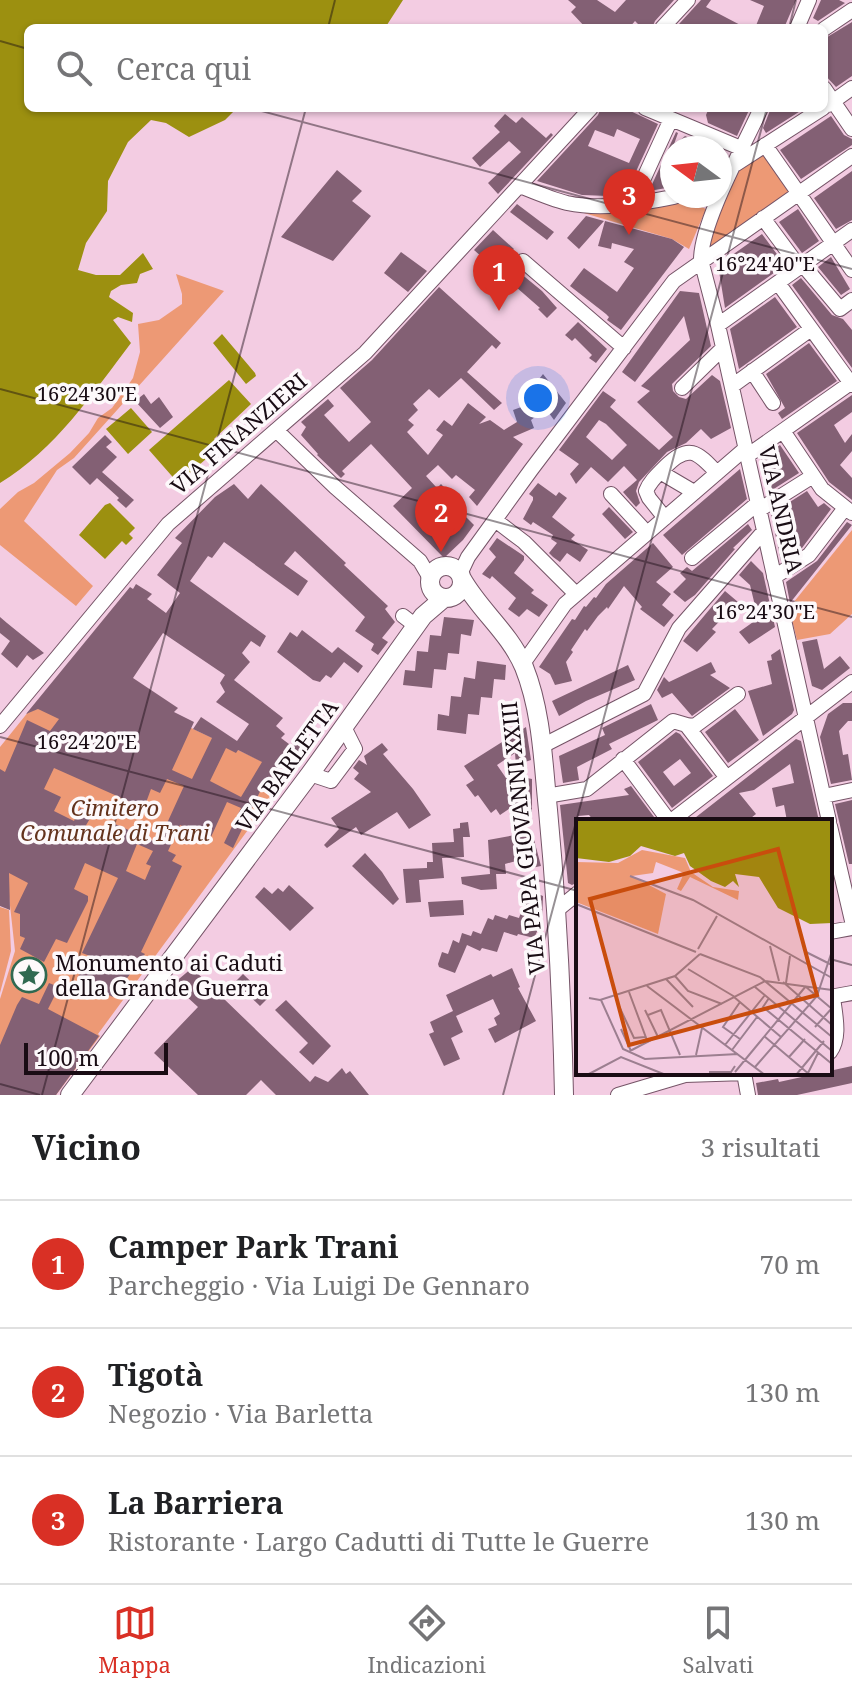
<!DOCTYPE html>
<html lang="it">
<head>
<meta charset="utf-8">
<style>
	:root { --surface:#fff; --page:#f2f2f2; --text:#202124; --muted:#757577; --line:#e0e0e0; --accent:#d93025 }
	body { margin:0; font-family:"Noto Serif",serif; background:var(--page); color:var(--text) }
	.compass { position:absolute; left:660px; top:136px; width:72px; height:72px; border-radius:50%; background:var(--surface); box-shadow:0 2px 6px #0004; rotate:285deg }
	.scale { position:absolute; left:24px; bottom:20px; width:144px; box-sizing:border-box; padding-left:8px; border:4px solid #190c14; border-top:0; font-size:22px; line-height:28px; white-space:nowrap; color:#190c14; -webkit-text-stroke:6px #fdf9fb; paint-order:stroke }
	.you { position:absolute; left:538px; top:398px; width:28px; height:28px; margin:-20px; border:6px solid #fff; border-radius:50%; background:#1a73e8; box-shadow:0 0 0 12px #1a73e833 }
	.badge { display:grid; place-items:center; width:52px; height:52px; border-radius:50%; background:var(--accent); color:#fff; font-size:26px; font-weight:700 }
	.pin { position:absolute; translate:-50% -66px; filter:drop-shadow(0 2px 4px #0008) }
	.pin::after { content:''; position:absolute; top:42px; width:28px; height:24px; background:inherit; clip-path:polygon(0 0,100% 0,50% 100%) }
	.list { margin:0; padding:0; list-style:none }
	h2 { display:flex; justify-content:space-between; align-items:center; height:104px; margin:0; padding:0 32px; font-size:34px }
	h2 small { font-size:26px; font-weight:400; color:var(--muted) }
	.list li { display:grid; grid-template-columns:52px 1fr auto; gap:24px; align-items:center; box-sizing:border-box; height:128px; padding:0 32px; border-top:2px solid var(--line) }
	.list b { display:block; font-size:30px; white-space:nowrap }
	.list p { margin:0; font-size:26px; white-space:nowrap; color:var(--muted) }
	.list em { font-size:26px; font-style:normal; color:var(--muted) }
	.icon { flex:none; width:44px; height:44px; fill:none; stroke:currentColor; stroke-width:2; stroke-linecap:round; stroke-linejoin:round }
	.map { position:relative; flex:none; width:852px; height:1095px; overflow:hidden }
	.search { position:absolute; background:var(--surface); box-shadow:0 2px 6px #0004; left:24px; right:24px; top:24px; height:88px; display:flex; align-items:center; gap:20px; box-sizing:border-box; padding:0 28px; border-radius:12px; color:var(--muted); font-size:30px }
	.sheet { height:488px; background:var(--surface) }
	nav { display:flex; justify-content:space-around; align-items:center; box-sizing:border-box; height:112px; border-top:2px solid var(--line); background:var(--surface); font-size:22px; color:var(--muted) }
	nav a { display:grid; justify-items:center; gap:4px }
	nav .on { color:var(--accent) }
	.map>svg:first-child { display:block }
	.green { fill:#ed9975 }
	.water { fill:#9c9010 }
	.building { fill:#836074; fill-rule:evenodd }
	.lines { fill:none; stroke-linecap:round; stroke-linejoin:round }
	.minor-casing { stroke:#755467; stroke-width:16 }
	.major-casing { stroke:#755467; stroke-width:20 }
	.minor { stroke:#fff; stroke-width:14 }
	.major { stroke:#fff; stroke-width:18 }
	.ticks { fill:none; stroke:#190c14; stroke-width:2; stroke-opacity:0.45 }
	.labels { text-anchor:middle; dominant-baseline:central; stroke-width:7; stroke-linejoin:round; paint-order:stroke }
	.street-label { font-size:22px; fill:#190c14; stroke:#fdf9fb }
	.park-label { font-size:22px; font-style:italic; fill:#64331d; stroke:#fdf9fb }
	.poi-label { font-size:22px; fill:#190c14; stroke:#fdf9fb; text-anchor:start }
	.inset-road { fill:none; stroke:#9c7f90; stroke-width:2 }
	.view { fill:#c94d0d; fill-opacity:0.15; stroke:#c94d0d; stroke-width:4 }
	.inset-edge { fill:none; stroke:#190c14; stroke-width:4 }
	.ticks-label { font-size:20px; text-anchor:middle; fill:#190c14; stroke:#fdf9fb; stroke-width:7; stroke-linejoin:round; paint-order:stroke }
</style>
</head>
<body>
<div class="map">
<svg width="852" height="1095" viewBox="0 0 852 1095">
	<rect width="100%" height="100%" fill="#f3cce2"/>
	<path class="green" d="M 764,155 L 788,188 L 788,193 L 713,247 L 709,248 L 707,241 L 737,170 Z
		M 693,198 L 702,199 L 699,206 L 706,209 L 689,249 L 672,239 L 577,211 L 623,210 Z
		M 176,274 L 224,291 L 74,458 L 57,470 L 24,521 L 93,586 L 76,606 L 0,545 L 0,509 L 18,492 L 34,483 L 70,453 L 89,433 L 98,418 L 112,408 L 133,378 L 140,352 L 138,324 L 159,320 L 182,304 L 182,294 Z
		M 852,530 L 852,614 L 830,634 L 797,640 L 789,608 Z
		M 38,709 L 170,718 L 289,774 L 98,1034 L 100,1036 L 56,1095 L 0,1095 L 0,999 L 15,951 L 6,869 L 0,866 L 0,747 L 29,711 Z
		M 0,907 L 9,910 L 11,951 L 0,993 Z"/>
	<path class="water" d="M 0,0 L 403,0 L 385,28 L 28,28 L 28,108 L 237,108 L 225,120 L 189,137 L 166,123 L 151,120 L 128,142 L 108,181 L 107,211 L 86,243 L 78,270 L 96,275 L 120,275 L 143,253 L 153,269 L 140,274 L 137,283 L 121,285 L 111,291 L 109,297 L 133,313 L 132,322 L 118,317 L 113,320 L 131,343 C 93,393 55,450 0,483 Z
		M 222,334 L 255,373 L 256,376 L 246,384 L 213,343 Z
		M 229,380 L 251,404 L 214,439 L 220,447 L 178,483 L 149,450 Z
		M 131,408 L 152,432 L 128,454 L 106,429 Z
		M 110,503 L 135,528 L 129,534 L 133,538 L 126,545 L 122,541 L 105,559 L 79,535 L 105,505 Z"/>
	<path class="building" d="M 568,0 L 597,0 L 615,12 L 626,0 L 674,0 L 655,21 L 652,28 L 642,28 L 635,21 L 629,28 L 586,28 L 571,12 L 576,7 Z
		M 701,0 L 711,0 L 706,7 L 746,28 L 688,28 L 679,24 Z
		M 750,0 L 796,0 L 784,28 L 755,28 L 764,6 Z
		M 821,0 L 839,0 L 845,3 L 818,21 L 813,18 Z
		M 852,22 L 852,76 L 836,87 L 824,74 L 824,39 Z
		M 601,108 L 624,108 L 658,124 L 626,193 L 622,191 L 621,195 L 608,196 L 582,195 L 537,181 L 598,115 ZM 617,129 L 640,139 L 629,163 L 588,146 L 595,130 L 614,137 Z
		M 709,108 L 750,108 L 737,136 L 708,123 L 706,115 Z
		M 771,108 L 805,108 L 766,133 L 763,128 Z
		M 505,114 L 516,123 L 522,117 L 546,138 L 551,133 L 553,135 L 498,194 L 488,183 L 521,152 L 509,141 L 480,167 L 472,158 L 500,132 L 494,126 Z
		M 831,116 L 844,135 L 852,139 L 852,145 L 801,179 L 780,150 Z
		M 676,132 L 678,133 L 673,147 L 685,136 L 710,148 L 672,148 L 672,187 L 649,191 Z
		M 337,170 L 362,191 L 352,201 L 371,216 L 333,261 L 281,237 Z
		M 852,171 L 852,220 L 836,229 L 814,198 Z
		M 517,204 L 554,232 L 547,240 L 510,212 Z
		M 798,209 L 819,241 L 802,253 L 779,222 Z
		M 586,216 L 604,221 L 579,249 L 567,238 Z
		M 605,221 L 672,239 L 684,247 L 621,330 L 607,320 L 609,317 L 606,314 L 570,286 L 584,268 L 617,292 L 634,268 L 624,262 L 634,249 L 612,243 L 611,249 L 598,246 Z
		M 493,230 L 514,249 L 506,256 L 514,268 L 542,291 L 557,308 L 547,318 L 538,309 L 540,308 L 474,250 Z
		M 762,234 L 785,265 L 725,308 L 718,265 Z
		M 401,252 L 427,271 L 408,292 L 384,273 Z
		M 831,257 L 850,289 L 841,295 L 818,267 Z
		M 801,278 L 832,315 L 843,319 L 852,330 L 852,368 L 792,285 Z
		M 439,287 L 501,343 L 496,349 L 492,345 L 467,372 L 502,403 L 494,410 L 461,378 L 439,398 L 429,389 L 413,404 L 418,410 L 408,420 L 414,425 L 407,432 L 428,455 L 443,435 L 436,430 L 444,420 L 452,426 L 468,403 L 486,417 L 479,424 L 490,420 L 504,430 L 517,422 L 513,410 L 538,401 L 530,391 L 543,374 L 566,403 L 554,420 L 546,409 L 531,420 L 534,428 L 513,437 L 523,444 L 477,506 L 469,497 L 475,490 L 456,475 L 452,479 L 438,465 L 426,476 L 437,488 L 441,484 L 458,502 L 454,505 L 474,525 L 463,540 L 444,558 L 393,506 L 412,488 L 371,444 L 342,471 L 345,474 L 341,478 L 317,455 L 318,454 L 301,435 L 306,427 L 301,422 L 328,399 L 334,406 L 324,415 L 349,442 L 371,422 L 340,388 L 372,360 Z
		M 680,291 L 699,293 L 711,346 L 672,384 L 673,391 L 679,397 L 686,399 L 712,375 L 720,381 L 731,428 L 711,439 L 701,429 L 686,443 L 667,452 L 639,482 L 636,491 L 640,503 L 636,507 L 623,492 L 637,480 L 624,466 L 608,482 L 591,467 L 576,484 L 570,474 L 579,464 L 559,450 L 603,391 L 616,400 L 610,407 L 659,450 L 673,437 L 637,402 L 650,391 L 641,386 L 690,340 L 684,316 L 635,382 L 622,372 ZM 599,420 L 606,424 L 627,445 L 612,460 L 586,437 Z
		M 775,297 L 797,327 L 739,369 L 730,329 Z
		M 578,322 L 607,349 L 596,363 L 589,358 L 592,355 L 575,338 L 572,341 L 565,335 Z
		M 809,343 L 837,381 L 782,419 L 778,413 L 785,408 L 766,374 Z
		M 144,394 L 151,404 L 159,397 L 173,417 L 160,428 L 135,401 Z
		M 852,395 L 852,412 L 834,425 L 845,443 L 852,434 L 852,451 L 840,465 L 852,478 L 852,500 L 829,482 L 797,433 Z
		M 105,435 L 112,442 L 106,447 L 117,457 L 102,472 L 134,500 L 126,508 L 117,500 L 119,498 L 97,478 L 90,485 L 72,467 Z
		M 780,445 L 799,473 L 769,492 L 761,459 Z
		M 740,469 L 747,499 L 682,555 L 663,535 Z
		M 538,483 L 556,496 L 559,492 L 567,498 L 552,517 L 575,535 L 571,539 L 588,550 L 580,562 L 567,553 L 560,562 L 553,557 L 549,553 L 557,543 L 551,539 L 553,535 L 533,522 L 531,525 L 523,519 L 533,500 L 533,497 L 529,494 Z
		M 234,484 L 248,499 L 261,484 L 346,563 L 344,565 L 388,606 L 385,609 L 395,622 L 382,638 L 388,642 L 378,655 L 371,650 L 374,644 L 355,631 L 365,617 L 295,551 L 284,564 L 308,581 L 298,596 L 224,542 L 212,558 L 208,556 L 190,581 L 266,636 L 260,647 L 251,641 L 242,653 L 250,662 L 234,680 L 283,718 L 276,726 L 285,734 L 281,738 L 293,747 L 304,734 L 311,740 L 297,759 L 290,754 L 278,770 L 286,774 L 280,786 L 266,779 L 233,848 L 224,843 L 241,808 L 227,802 L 211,837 L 180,825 L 168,851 L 176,855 L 172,861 L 182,866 L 141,952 L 145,954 L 113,997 L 87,985 L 78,977 L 90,956 L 82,953 L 118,878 L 85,863 L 74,889 L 88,896 L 88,901 L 67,943 L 56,939 L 44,962 L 20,949 L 25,938 L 20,936 L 20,914 L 14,912 L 28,883 L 9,873 L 10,910 L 0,906 L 0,769 L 5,772 L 27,720 L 50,731 L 59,719 L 38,709 L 26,714 L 130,587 L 133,589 L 136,584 L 152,594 L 147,599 L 166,613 L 180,593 L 157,575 L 182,543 L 175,538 L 215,497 ZM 163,633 L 225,675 L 220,683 L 225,692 L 216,702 L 249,724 L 237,741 L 201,717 L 193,729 L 212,738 L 192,779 L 172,770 L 194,722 L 174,712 L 178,708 L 133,678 ZM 226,748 L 236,753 L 238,750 L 262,762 L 241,797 L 210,781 ZM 54,768 L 144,808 L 151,789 L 160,793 L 167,779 L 184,786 L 158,843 L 115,824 L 109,838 L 85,827 L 92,815 L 80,808 L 74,821 L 54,811 L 61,797 L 44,789 ZM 137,844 L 153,851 L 146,864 L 151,866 L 145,880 L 126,871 Z
		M 807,491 L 818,507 L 824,503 L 831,509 L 802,548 L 781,561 L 771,514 Z
		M 609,507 L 633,532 L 625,539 L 602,514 Z
		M 847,522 L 852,525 L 790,603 L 786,582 L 817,561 Z
		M 748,524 L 752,530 L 733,548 L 735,549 L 695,595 L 685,602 L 673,592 L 686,579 L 680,573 L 687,567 L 692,571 Z
		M 497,538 L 524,556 L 524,560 L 514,573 L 534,590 L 531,593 L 548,605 L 539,617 L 527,609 L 519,617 L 508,609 L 516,598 L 492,576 L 490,579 L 482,574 L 496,557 L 489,549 Z
		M 653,543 L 673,567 L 656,582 L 671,594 L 662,605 L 674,615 L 664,627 L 640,609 L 642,607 L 624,586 L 608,609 L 607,607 L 598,616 L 587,631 L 585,629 L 571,650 L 573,652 L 566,662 L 572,681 L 555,685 L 550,674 L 539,667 L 572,619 L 575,620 L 584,606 L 586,607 L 594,597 L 596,598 L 606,584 Z
		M 751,561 L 763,573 L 775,627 L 749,644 L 739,632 L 756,620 L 759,622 L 750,585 L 739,575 Z
		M 725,591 L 738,602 L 712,629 L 716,632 L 697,652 L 683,641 Z
		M 0,617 L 7,623 L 44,653 L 33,660 L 27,655 L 17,668 L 1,654 L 10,641 L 0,633 Z
		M 444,617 L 474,620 L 471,636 L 461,634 L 459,654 L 448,653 L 446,670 L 434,669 L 432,688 L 403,685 L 405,670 L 415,671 L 417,651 L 428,652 L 430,635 L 441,636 Z
		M 302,630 L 332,653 L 338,647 L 363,666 L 358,673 L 344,662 L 331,678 L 326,675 L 320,682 L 313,680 L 277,652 L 290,632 L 297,637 Z
		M 817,639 L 824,669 L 840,656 L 850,668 L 822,690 L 812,686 L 802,642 Z
		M 780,649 L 794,710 L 792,714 L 763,736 L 748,691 L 772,684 L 767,661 L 772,660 L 771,655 Z
		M 477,661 L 506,665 L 505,680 L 494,679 L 492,698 L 481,697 L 479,715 L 468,714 L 466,734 L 437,730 L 438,714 L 449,716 L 451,696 L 461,697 L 464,677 L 475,679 Z
		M 711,662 L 716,672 L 710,675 L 730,688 L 692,716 L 672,693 L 662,698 L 657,690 L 664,677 L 669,682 Z
		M 628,665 L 635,680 L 586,701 L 559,716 L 552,701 Z
		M 843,703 L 852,703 L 852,721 L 848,721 L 839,731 L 843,755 L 848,754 L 852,780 L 831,784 L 820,737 L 828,714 Z
		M 651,704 L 658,720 L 609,744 L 612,749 L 577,767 L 579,780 L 563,783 L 559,756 L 605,735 L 602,728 Z
		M 735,709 L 759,740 L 728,763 L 705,732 Z
		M 526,727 L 531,760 L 516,765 L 515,753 L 497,765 L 506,778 L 519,769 L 527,778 L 532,779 L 532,812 L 519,812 L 519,802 L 500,815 L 496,809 L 491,813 L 478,795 L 475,797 L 466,785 L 474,780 L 464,766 Z
		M 676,732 L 680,734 L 713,776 L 672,808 L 638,762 ZM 680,759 L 691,773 L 674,786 L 663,772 Z
		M 796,739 L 801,741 L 819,821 L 787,821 L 784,805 L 776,807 L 772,788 L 794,783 L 790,764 L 754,790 L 739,793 L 756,814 L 747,821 L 691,821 Z
		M 382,743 L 388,750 L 383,754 L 413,789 L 431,815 L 409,829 L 397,812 L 361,835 L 356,827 L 327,848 L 324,845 L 339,829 L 331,818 L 371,792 L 354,779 L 359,773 L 353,768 L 359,760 L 367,765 L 364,756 Z
		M 631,786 L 657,821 L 594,821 L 589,815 L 578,816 L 578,882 L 572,885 L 568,883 L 560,805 L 629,795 L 624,789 Z
		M 852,800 L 852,864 L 849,864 L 835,804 Z
		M 468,822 L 470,837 L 463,837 L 464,857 L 442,858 L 444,878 L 419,880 L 421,902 L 406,903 L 403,869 L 427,868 L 427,862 L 433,862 L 432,843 L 454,842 L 453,829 L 460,828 L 460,823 Z
		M 532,832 L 541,866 L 526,869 L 523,859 L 505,864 L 506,874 L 496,874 L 497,889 L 481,890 L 462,884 L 461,877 L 490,874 L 488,840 Z
		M 365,853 L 382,872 L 399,899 L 393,905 L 352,866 Z
		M 526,883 L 531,891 L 543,896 L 542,921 L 534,938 L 518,934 L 517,936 L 504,932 L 497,952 L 482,948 L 480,951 L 467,945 L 455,973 L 439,967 L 438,964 L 442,952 L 448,954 L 453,940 L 459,943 L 462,933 L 471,936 L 473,931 L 481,934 L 488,918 L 493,920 L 495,915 L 507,919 L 509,915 L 519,918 L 524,904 L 520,903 Z
		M 289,885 L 314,908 L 290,931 L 255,897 L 264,887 L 272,894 L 278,888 L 283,892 Z
		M 463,900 L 464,915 L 430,917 L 428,902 Z
		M 192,968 L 310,1082 L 315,1076 L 328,1082 L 342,1068 L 346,1074 L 350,1071 L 369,1095 L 276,1095 L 261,1080 L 246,1095 L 198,1095 L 154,1053 L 198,1007 L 173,984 Z
		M 512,968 L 520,987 L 518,988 L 536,1021 L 495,1043 L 488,1029 L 497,1025 L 494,1018 L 500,1014 L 493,999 L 456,1016 L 463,1032 L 451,1038 L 460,1059 L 444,1066 L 429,1034 L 434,1032 L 430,1022 L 453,1011 L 446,995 L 491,974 L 493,977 Z
		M 243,974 L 268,998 L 260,1006 L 235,982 Z
		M 49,983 L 59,987 L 48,1009 L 99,1036 L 56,1095 L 0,1095 L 0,1045 L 17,1005 L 22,997 L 39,1004 Z
		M 286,1000 L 331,1046 L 313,1065 L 299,1052 L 308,1043 L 275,1010 Z
		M 852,1066 L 852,1083 L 797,1095 L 758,1095 L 756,1083 L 778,1079 L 779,1082 Z"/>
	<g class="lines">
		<g class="minor-casing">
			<path id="minor" d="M 662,28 L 688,0
				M 797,28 L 809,0
				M 824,29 L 852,10
				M 824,88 L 852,129
				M 828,105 L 852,88
				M 645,108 L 743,149
				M 761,108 C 744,146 701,222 701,260 L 718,325 L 829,821
				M 765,145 L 852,270
				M 736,164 L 823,108
				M 520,186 C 535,192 551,199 567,203 C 604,211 642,203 678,196
				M 632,204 L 671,119
				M 763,218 L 800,268
				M 523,261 L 624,348
				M 803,265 L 840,309 L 852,300
				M 778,283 L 852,385
				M 718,325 L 852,230
				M 752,371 L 773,403
				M 732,386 L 811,329
				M 682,388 L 723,348
				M 276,430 L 335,487 L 420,561 L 430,578
				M 783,431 L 822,489 L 852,513
				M 747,456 L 852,382
				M 660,472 L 694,492
				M 611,494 L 647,533
				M 759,510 L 813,476
				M 665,518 L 649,498 L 646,491 C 650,481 658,474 666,466 C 688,444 697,451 717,473
				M 495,520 L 524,542 L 576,594
				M 692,558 L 758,503
				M 460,574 L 468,557 L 531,470 L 674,281 L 852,156
				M 774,577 L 809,555 L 845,508
				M 403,616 L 416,626
				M 522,665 L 565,604 L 746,448
				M 0,726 L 168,524 L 365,353 L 591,108
				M 687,726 L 727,778
				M 542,746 L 644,694 L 679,628 L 764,531
				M 623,759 L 669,821
				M 310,774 L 331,781 L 355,749 L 344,727
				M 546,796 L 587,789 L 673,721 L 690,726 L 696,725 L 738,694
				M 824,796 L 852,790
				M 671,821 L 852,682
				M 830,826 L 852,921
				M 557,910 L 578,893
				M 830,932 L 852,928
				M 830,997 L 852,993
				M 830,1052 C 841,1037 835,1015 833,997
				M 744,1073 L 748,1095
				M 618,1095 L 685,1075 L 746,1073"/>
		</g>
		<g class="major-casing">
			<path id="major" d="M430 582a16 16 0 1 1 32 0a16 16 0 1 1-32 0Z
				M 462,579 C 480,611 509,632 524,667 C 542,712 543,762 548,810 C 557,905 562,1000 564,1095
				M 70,1095 L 310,774 L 423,616 L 444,598"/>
		</g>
		<use href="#minor" class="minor"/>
		<use href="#major" class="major"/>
	</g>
	<path class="ticks" d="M 328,28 L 335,0M 789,28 L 796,0M 0,41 L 28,49M 250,108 L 852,269M 0,389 L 852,617M 0,737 L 578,891M 830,959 L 852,965M 0,1084 L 40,1095M 42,1095 L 306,108M 503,1095 L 767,108"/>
	<defs>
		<g id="sight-ring" transform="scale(1.8)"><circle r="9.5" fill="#fdf9fb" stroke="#306951" stroke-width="1.5"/><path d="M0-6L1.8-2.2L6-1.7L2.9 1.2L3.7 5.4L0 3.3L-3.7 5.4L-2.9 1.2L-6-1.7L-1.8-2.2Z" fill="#306951"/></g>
	</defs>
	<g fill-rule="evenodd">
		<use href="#sight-ring" x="29" y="975"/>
	</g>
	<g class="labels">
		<g class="street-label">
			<text transform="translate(238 433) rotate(-41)">VIA FINANZIERI</text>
			<text transform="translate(782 509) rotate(77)">VIA ANDRIA</text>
			<text transform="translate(286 765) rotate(-54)">VIA BARLETTA</text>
			<text transform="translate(522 838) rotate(-96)">VIA PAPA GIOVANNI XXIII</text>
		</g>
		<g class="park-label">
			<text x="115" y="807">Cimitero<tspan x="115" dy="25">Comunale di Trani</tspan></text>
		</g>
		<g class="poi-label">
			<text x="55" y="962">Monumento ai Caduti<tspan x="55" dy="25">della Grande Guerra</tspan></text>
		</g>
	</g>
	<g transform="translate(576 819)">
		<rect width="256" height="256" fill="#f3cce2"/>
		<path d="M 66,31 L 109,39 L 115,53 L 137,68 L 163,72 L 162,81 L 114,58 L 105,72 L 101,70 L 108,54 L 80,43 L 77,54 L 56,57 L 90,75 L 82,115 L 0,83 L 0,43 L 42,44 Z" fill="#ed9975"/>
		<path d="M 0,0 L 256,0 L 256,104 L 234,105 L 202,89 L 183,58 L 159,55 L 163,68 L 157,62 L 149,68 L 135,62 L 114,47 L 108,34 L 99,37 L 65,27 L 54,37 L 33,43 L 0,39 Z" fill="#9c9010"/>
		<path class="inset-road" d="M 54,57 L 117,81 L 256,159M 0,85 L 120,133M 194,127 L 203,162M 122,130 L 141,97M 230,133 L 256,146M 124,135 L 184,158 L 256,218M 112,150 L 159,178M 99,157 L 112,172 L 146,185M 90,160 L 117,188M 189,162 L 256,171M 207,163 L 256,206M 210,164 L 214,137M 71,167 L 189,256M 179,168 L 256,232M 230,168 L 256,190M 53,173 L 72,224M 158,178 L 205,218M 13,179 L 24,181 L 99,157 L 124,135M 193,179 L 187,188 L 256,245M 25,181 L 47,230 L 69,240 L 162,235M 164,183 L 147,208 L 164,220M 42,185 L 58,219 L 69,218M 69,191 L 82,218M 72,196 L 85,191 L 104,236M 239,208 L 256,189M 45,210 L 55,232M 188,217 L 234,256M 149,226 L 189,176M 156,231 L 181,198M 52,233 L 189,162M 120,236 L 126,209M 213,238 L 229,220M 179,248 L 241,177 L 256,132M 133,253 L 155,253 L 159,247M 159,253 L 230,167M 11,256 L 45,238 L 90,256M 220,256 L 248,222M 231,256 L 242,234"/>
		<path class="view" d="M 202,30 L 241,176 L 53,226 L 14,80 Z"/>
		<rect width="256" height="256" class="inset-edge"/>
	</g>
	<g class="ticks-label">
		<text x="765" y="271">16°24'40"E</text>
		<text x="87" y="401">16°24'30"E</text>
		<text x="765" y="619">16°24'30"E</text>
		<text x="87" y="749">16°24'20"E</text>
	</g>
</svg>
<svg class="compass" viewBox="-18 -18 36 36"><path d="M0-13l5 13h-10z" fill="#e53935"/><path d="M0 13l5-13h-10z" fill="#757577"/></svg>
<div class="scale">100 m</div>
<div class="you"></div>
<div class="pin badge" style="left:499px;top:311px">1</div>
<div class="pin badge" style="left:441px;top:552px">2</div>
<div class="pin badge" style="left:629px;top:235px">3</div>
<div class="search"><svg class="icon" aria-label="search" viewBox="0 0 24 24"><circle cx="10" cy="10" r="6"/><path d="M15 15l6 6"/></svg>Cerca qui</div>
</div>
<section class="sheet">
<h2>Vicino<small>3 risultati</small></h2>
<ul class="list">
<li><span class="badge">1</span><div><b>Camper Park Trani</b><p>Parcheggio · Via Luigi De Gennaro</p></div><em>70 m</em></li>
<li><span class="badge">2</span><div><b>Tigotà</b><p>Negozio · Via Barletta</p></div><em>130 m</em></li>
<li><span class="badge">3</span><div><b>La Barriera</b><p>Ristorante · Largo Cadutti di Tutte le Guerre</p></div><em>130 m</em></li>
</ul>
</section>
<nav>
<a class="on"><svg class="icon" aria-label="map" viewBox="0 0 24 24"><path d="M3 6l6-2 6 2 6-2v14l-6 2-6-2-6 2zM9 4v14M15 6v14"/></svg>Mappa</a>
<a><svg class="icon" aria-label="directions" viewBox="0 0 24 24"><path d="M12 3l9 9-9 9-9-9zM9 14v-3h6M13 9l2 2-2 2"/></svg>Indicazioni</a>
<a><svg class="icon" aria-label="saved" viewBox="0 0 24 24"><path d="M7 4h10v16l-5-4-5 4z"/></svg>Salvati</a>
</nav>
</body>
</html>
